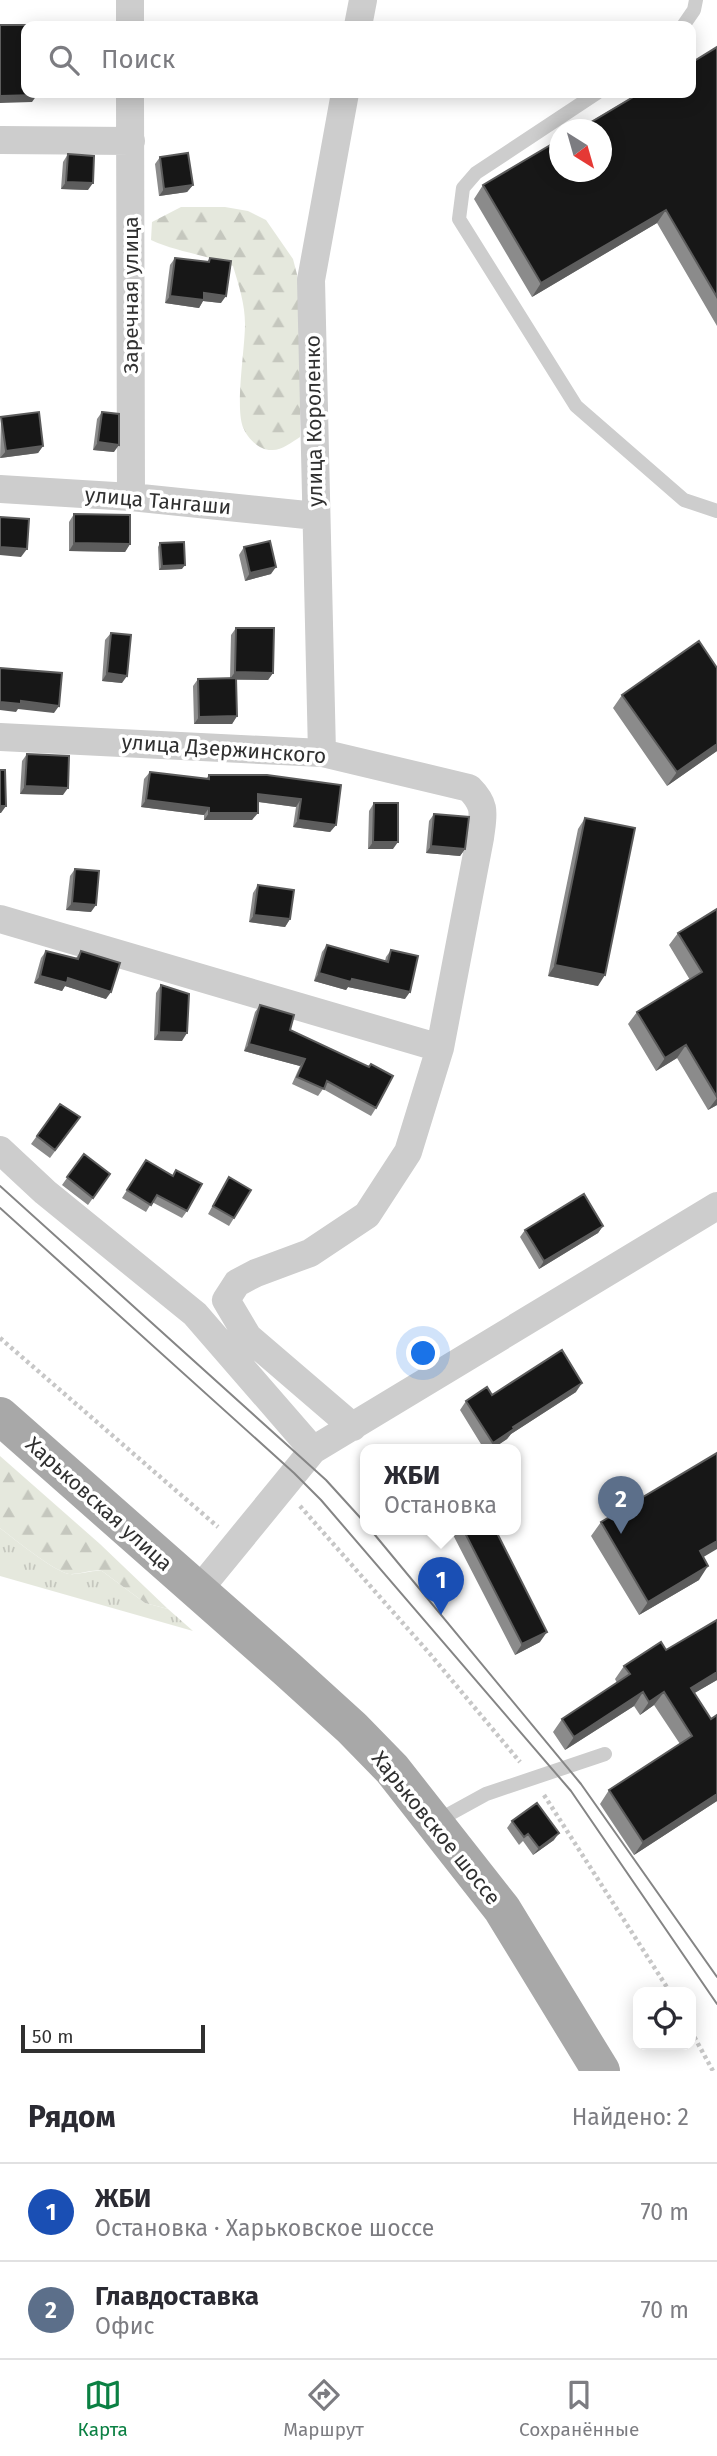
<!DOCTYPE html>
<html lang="ru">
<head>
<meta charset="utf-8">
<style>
	:root { --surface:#fff; --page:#f2f2f3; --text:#2b2b33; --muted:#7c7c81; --line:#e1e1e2; --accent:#0b8043 }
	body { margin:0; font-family:"Fira Sans",sans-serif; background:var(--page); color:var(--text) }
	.controls { position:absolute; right:21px; bottom:21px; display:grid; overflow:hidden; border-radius:14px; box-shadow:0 4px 18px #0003 }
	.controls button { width:63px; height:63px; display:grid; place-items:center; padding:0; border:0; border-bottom:2px solid var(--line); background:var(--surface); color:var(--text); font:35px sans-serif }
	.compass { position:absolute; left:549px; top:119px; width:63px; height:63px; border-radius:50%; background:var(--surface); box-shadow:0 4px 18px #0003; rotate:143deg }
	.scale { position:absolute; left:21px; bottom:18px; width:184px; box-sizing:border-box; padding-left:7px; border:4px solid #303030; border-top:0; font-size:19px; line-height:24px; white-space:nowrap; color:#303030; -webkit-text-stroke:5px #fff; paint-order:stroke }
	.you { position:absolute; left:424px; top:1354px; width:24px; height:24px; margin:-18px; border:5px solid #fff; border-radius:50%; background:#1a73e8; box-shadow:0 0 0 10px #1a73e833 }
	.badge { display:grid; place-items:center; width:46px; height:46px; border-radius:50%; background:var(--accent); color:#fff; font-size:23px; font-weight:700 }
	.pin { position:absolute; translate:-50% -58px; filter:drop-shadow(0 2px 4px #0008) }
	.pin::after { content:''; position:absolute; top:37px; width:24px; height:21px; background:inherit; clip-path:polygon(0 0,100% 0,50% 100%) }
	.popup { position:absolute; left:360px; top:1444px; width:161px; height:91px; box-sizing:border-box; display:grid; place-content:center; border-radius:14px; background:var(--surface); filter:drop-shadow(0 2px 5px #0005); font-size:23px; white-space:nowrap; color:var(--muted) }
	.popup b { font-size:26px; color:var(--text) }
	.popup::after { content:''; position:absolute; left:50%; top:100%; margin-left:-14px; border:14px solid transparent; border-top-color:var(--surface) }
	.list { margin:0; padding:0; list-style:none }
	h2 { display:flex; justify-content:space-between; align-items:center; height:91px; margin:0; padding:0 28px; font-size:30px }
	h2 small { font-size:23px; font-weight:400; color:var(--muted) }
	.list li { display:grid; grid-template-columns:46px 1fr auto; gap:21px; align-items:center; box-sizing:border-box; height:98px; padding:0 28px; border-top:2px solid var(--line) }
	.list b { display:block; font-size:26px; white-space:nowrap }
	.list p { margin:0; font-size:23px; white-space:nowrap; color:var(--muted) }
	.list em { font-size:23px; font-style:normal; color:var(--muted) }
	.icon { flex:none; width:38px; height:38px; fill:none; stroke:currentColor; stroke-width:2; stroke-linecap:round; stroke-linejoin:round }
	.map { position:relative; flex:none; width:717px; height:2071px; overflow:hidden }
	.search { position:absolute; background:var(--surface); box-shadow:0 4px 18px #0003; left:21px; right:21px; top:21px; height:77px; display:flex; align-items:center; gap:18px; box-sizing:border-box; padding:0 24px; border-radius:14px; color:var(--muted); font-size:26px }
	.sheet { height:287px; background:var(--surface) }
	nav { display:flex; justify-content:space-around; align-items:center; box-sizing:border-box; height:98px; border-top:2px solid var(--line); background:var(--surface); font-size:19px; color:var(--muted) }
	nav a { display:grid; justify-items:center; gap:4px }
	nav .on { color:var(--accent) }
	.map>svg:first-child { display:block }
	.grass { fill:url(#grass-tufts) }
	.forest { fill:url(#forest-firs) }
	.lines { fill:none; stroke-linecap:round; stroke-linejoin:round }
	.path { stroke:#c7c7c7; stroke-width:4.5; stroke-dasharray:3.5 3.5; stroke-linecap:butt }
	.lane { stroke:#cdcdcd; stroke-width:14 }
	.street { stroke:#cdcdcd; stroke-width:28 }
	.primary { stroke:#a8a8a8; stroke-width:38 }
	.tram { stroke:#858585; stroke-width:2 }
	.wall { fill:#8b8b8b }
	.shaded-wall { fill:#5d5d5d }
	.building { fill:#171717; stroke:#5d5d5d; stroke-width:2 }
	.labels { text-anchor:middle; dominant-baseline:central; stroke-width:7; stroke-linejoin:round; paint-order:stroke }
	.street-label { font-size:21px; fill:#303030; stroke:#fff }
</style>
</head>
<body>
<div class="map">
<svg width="717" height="2071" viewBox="0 0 717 2071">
	<defs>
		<pattern id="grass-tufts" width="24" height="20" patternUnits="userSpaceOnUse" patternTransform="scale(1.75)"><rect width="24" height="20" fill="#e5e8dd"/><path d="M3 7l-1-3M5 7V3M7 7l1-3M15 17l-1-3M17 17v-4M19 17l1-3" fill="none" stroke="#c5c7be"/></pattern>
		<pattern id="forest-firs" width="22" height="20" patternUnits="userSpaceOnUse" patternTransform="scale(1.75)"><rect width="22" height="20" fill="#e5e8dd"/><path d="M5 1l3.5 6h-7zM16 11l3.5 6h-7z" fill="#c5c7be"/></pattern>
	</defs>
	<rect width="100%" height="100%" fill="#fff"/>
	<path class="grass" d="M 0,1528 C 13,1538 55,1572 69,1574 C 80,1575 91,1570 102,1571 L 145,1603 L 168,1609 L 193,1631 L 0,1576 Z"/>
	<path class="forest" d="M 181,207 L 225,207 L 248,211 L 266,220 L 293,259 L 300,286 L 300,437 C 292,442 281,451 271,450 C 259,450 247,438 243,427 C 235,407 245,349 245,324 C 245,304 239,286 233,266 C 207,255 177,252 151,240 L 152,222 Z
		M 0,1456 L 100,1544 L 168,1609 L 145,1603 L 102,1571 C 91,1569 80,1575 69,1574 C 55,1572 13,1538 0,1528 Z"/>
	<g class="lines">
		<path class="path" d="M 0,1338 L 218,1527
			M 300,1506 L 430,1654 L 520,1762
			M 544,1795 L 670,1992
			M 691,2031 L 713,2071"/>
		<path class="lane" d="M 683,26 L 694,10 L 696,0
			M 597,93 L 476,173 L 463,188 L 459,219 L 576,406 L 684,500 L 717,511
			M 435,1822 L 486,1794 L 605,1754"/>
		<path class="street" d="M 130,0 L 130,26
			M 358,26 L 363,0
			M 130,93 L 131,497
			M 0,140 L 131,141
			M 0,489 L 131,497 L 316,516
			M 0,737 L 322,753 L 469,788 C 487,806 483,814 480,838 L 440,1048 L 408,1152 L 367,1215 L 310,1253 L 256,1273 L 237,1283 L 226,1300 L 248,1337 L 353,1427
			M 322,753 L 311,280 L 345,93
			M 0,919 L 440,1048
			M 0,1150 L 45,1192 L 195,1314 L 313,1450
			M 197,1592 L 313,1450 L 717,1206"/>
		<path class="primary" d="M 0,1416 L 287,1669 L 352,1728 L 392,1769 L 502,1909 L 601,2071"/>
		<path class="tram" d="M 0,1186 L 326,1480 L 366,1524
			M 0,1208 L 294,1473 L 321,1500 L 571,1791 L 717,2004
			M 370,1529 L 581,1784 L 717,1977"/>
	</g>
	<path class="wall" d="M 717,47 L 717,326 L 657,223 L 532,297 L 474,199 L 483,185 Z
		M 68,154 L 88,190 L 61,189 L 63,162 Z
		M 160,157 L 193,185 L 187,192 L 159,196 L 155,164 Z
		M 175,258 L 207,262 L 210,258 L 221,303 L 203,301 L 199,308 L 165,303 L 170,265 Z
		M 102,412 L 114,452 L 93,450 L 97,419 Z
		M 1,417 L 43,446 L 38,453 L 0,458 Z
		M 74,514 L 130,544 L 125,552 L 69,551 L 69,522 Z
		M 160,543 L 182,569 L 159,570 L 158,547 Z
		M 244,547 L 271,574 L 245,581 L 239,555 Z
		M 236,628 L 273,673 L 268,680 L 236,680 L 237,716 L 232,724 L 194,724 L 193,686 L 198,679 L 230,678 L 231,635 Z
		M 111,633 L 122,683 L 102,681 L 105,640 Z
		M 622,695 L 717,751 L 667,786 L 613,708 Z
		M 27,754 L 63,795 L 20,794 L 22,761 Z
		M 150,772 L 206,779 L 209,775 L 267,775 L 336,825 L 330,832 L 293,827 L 296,807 L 258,802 L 252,820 L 204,820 L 204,815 L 141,807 L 144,779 Z
		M 374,803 L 393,849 L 368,849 L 369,811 Z
		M 434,814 L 465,849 L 460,856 L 426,853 L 429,821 Z
		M 585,818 L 598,986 L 548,976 L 578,829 Z
		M 75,869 L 91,912 L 66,910 L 70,876 Z
		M 258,885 L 290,919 L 285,927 L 249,922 L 253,893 Z
		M 717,909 L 717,1105 L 708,1110 L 677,1058 L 656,1071 L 628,1024 L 637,1012 L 690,980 L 669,945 L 678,933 Z
		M 327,945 L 385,961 L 386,957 L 391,950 L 405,999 L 348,987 L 346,990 L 314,981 L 322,952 Z
		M 46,951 L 76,958 L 81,951 L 106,999 L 65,986 L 62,991 L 34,983 L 41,958 Z
		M 161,985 L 182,1041 L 154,1040 L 156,993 Z
		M 260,1005 L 290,1030 L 376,1108 L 371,1116 L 323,1089 L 318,1096 L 292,1084 L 300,1066 L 244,1051 L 255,1012 Z
		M 60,1104 L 80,1117 L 50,1158 L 31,1144 Z
		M 84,1154 L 110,1174 L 88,1205 L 62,1185 Z
		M 146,1160 L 172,1176 L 176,1170 L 187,1211 L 182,1218 L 152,1202 L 146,1212 L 122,1198 Z
		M 229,1177 L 234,1218 L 229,1226 L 208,1214 Z
		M 603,1226 L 598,1233 L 539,1269 L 520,1237 L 525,1230 Z
		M 576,1392 L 511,1434 L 507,1439 L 492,1449 L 484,1449 L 460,1410 L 466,1401 L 492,1395 Z
		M 601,1522 L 703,1557 L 699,1580 L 639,1615 L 591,1536 Z
		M 450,1529 L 495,1529 L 540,1642 L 515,1655 Z
		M 717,1620 L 717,1680 L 694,1693 L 711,1719 L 717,1715 L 717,1801 L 634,1855 L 600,1804 L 609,1790 L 680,1744 L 654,1705 L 640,1715 L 634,1706 L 565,1750 L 553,1732 L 562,1719 L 617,1683 L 615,1679 L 624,1666 L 666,1650 Z
		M 512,1821 L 554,1840 L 533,1855 L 523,1841 L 519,1845 L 507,1828 Z"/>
	<path class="shaded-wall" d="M 37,95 L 32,102 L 0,103 L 0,96 Z
		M 66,182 L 93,183 L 88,190 L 61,189 Z
		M 193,185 L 187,192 L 159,196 L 164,189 Z
		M 666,210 L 657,223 L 532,297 L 541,283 Z
		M 204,293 L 226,296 L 221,303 L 203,301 L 199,308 L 165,303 L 170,296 Z
		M 98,442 L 119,445 L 114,452 L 93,450 Z
		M 43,446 L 38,453 L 0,458 L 6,451 Z
		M 74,543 L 130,544 L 125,552 L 69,551 Z
		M 0,547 L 27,549 L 21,557 L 0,555 Z
		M 185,565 L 182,569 L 159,570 L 162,566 Z
		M 276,567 L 271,574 L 245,581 L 250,573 Z
		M 235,672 L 273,673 L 268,680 L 230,679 Z
		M 107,673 L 127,676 L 122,683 L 102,681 Z
		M 21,701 L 59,706 L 54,713 L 18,709 L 16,712 L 0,710 L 0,702 Z
		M 237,716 L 232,724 L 194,724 L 199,717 Z
		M 717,744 L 717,751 L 667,786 L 677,772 Z
		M 25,786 L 68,788 L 63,795 L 20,794 Z
		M 258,794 L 301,799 L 296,807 L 252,801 Z
		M 146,800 L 209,808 L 204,815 L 141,807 Z
		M 0,806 L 6,806 L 1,813 L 0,813 Z
		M 209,813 L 258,813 L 252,820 L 204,820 Z
		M 298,820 L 336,825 L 330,832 L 293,827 Z
		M 373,842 L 398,842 L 393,849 L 368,849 Z
		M 431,846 L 465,849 L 460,856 L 426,853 Z
		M 72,903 L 96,905 L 91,912 L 66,910 Z
		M 254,915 L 290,919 L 285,927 L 249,922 Z
		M 555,965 L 605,975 L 598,986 L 548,976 Z
		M 319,973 L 352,979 L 410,992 L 405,999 L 348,987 L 346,990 L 314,981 Z
		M 40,976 L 68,978 L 111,992 L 106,999 L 65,986 L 62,991 L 34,983 Z
		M 159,1032 L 187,1033 L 182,1041 L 154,1040 Z
		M 249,1044 L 305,1059 L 300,1066 L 244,1051 Z
		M 686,1045 L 677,1058 L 656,1071 L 665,1058 Z
		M 717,1098 L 717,1105 L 708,1110 Z
		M 603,1226 L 598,1233 L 539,1269 L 544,1261 Z
		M 582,1383 L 576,1392 L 511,1434 L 507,1439 L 492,1449 L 489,1449 L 493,1443 L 513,1427 Z
		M 717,1541 L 717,1549 L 690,1565 L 700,1551 Z
		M 708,1566 L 699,1580 L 639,1615 L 648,1602 Z
		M 547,1632 L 540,1642 L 515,1655 L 522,1644 Z
		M 717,1672 L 717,1680 L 681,1701 L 691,1688 Z
		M 643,1692 L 634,1706 L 565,1750 L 574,1737 Z
		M 664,1692 L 654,1705 L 640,1715 L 649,1702 Z
		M 717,1794 L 717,1801 L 634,1855 L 643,1842 Z
		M 559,1833 L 554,1840 L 533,1855 L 539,1848 Z"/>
	<path class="building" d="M 0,25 L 36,25 L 36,26 L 26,26 L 26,93 L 37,93 L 37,95 L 0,96 Z
		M 717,47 L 717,297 L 666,210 L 541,283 L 483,185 L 559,140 L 559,172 L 601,172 L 601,130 L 578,130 L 640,93 L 691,93 L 691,63 Z
		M 188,153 L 193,185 L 164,189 L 160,157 Z
		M 68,154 L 94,156 L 93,183 L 66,182 Z
		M 175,258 L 209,262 L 210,258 L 231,261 L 226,296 L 204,293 L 204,300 L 170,296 Z
		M 39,412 L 43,446 L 6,451 L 1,417 Z
		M 102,412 L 119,414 L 119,445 L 98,442 Z
		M 74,514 L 130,515 L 130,544 L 74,543 Z
		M 0,517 L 29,519 L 27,549 L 0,547 Z
		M 270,541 L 276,567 L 250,573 L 244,547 Z
		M 184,542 L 185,565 L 162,566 L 160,543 Z
		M 236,628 L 274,628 L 273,673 L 235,672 Z
		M 111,633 L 131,635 L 127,676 L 107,673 Z
		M 699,641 L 717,668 L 717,744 L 677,772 L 622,695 Z
		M 0,668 L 62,673 L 59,706 L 21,701 L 21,704 L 0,702 Z
		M 236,678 L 237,716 L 199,717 L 198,679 Z
		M 27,754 L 69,756 L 68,788 L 25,786 Z
		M 0,770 L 5,770 L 6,806 L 0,806 Z
		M 150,772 L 209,779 L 209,775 L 267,775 L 341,785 L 336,825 L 298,820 L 301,799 L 258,794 L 258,813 L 209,813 L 209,808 L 146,800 Z
		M 374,803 L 398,803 L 398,842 L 373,842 Z
		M 434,814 L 469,817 L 465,849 L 431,846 Z
		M 585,818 L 635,828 L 605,975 L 555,965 Z
		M 75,869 L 99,871 L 96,905 L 72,903 Z
		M 258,885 L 294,890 L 290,919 L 254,915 Z
		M 717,909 L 717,1097 L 686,1045 L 665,1058 L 637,1012 L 702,972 L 678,933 Z
		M 327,945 L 388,962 L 391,950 L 418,956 L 410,992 L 352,979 L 351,982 L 319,973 Z
		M 46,951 L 78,959 L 81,951 L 120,963 L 111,992 L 68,978 L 67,983 L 40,976 Z
		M 161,985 L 189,994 L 187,1033 L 159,1032 Z
		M 260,1005 L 294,1015 L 290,1030 L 369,1067 L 371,1064 L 393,1076 L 376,1108 L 327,1081 L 324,1089 L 297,1077 L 305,1059 L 249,1044 Z
		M 60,1104 L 80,1117 L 55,1150 L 37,1136 Z
		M 84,1154 L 110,1174 L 93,1198 L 67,1177 Z
		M 146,1160 L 173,1176 L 176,1170 L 202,1184 L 187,1211 L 157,1195 L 151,1205 L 127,1190 Z
		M 229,1177 L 251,1190 L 234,1218 L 213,1206 Z
		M 584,1194 L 603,1226 L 544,1261 L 525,1230 Z
		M 562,1350 L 582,1383 L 513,1427 L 514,1429 L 493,1443 L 466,1401 L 487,1387 L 492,1395 Z
		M 717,1453 L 717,1541 L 700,1551 L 708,1566 L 648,1602 L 601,1522 Z
		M 463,1529 L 495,1529 L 547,1632 L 522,1644 Z
		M 717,1620 L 717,1672 L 691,1688 L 711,1719 L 717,1715 L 717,1794 L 643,1842 L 609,1790 L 692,1736 L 664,1692 L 649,1702 L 643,1692 L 574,1737 L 562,1719 L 630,1674 L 624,1666 L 661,1642 L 666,1650 Z
		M 537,1803 L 559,1833 L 539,1848 L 528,1834 L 524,1837 L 512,1821 Z"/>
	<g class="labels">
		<g class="street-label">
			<text transform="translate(131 295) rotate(-90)">Заречная улица</text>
			<text transform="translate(314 421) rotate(-91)">улица Короленко</text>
			<text transform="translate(158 501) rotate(5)">улица Тангаши</text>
			<text transform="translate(224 749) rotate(4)">улица Дзержинского</text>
			<text transform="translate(99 1504) rotate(42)">Харьковская улица</text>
			<text transform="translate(436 1828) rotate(51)">Харьковское шоссе</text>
		</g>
	</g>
</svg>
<div class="controls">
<button><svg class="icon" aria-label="locate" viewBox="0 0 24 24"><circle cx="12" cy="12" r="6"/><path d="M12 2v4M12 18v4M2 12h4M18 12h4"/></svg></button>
</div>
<svg class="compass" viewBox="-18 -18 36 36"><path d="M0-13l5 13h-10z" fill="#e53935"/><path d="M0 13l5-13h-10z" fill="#7c7c81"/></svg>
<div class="scale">50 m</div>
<div class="you"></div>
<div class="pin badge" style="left:441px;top:1615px;background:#1a4fb4">1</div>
<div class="popup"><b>ЖБИ</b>Остановка</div>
<div class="pin badge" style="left:621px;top:1534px;background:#5c6f8a">2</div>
<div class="search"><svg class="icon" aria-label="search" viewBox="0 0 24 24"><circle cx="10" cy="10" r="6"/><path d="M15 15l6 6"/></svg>Поиск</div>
</div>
<section class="sheet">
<h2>Рядом<small>Найдено: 2</small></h2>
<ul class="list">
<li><span class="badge" style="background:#1a4fb4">1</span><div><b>ЖБИ</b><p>Остановка · Харьковское шоссе</p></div><em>70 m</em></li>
<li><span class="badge" style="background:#5c6f8a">2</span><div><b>Главдоставка</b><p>Офис</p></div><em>70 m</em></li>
</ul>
</section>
<nav>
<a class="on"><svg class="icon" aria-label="map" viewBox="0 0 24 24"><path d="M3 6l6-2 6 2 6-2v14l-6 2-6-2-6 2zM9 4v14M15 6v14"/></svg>Карта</a>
<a><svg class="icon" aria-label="directions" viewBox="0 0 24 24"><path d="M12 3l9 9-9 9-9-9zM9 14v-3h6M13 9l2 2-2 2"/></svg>Маршрут</a>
<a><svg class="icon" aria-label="saved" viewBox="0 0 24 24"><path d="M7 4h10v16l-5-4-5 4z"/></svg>Сохранённые</a>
</nav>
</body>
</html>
